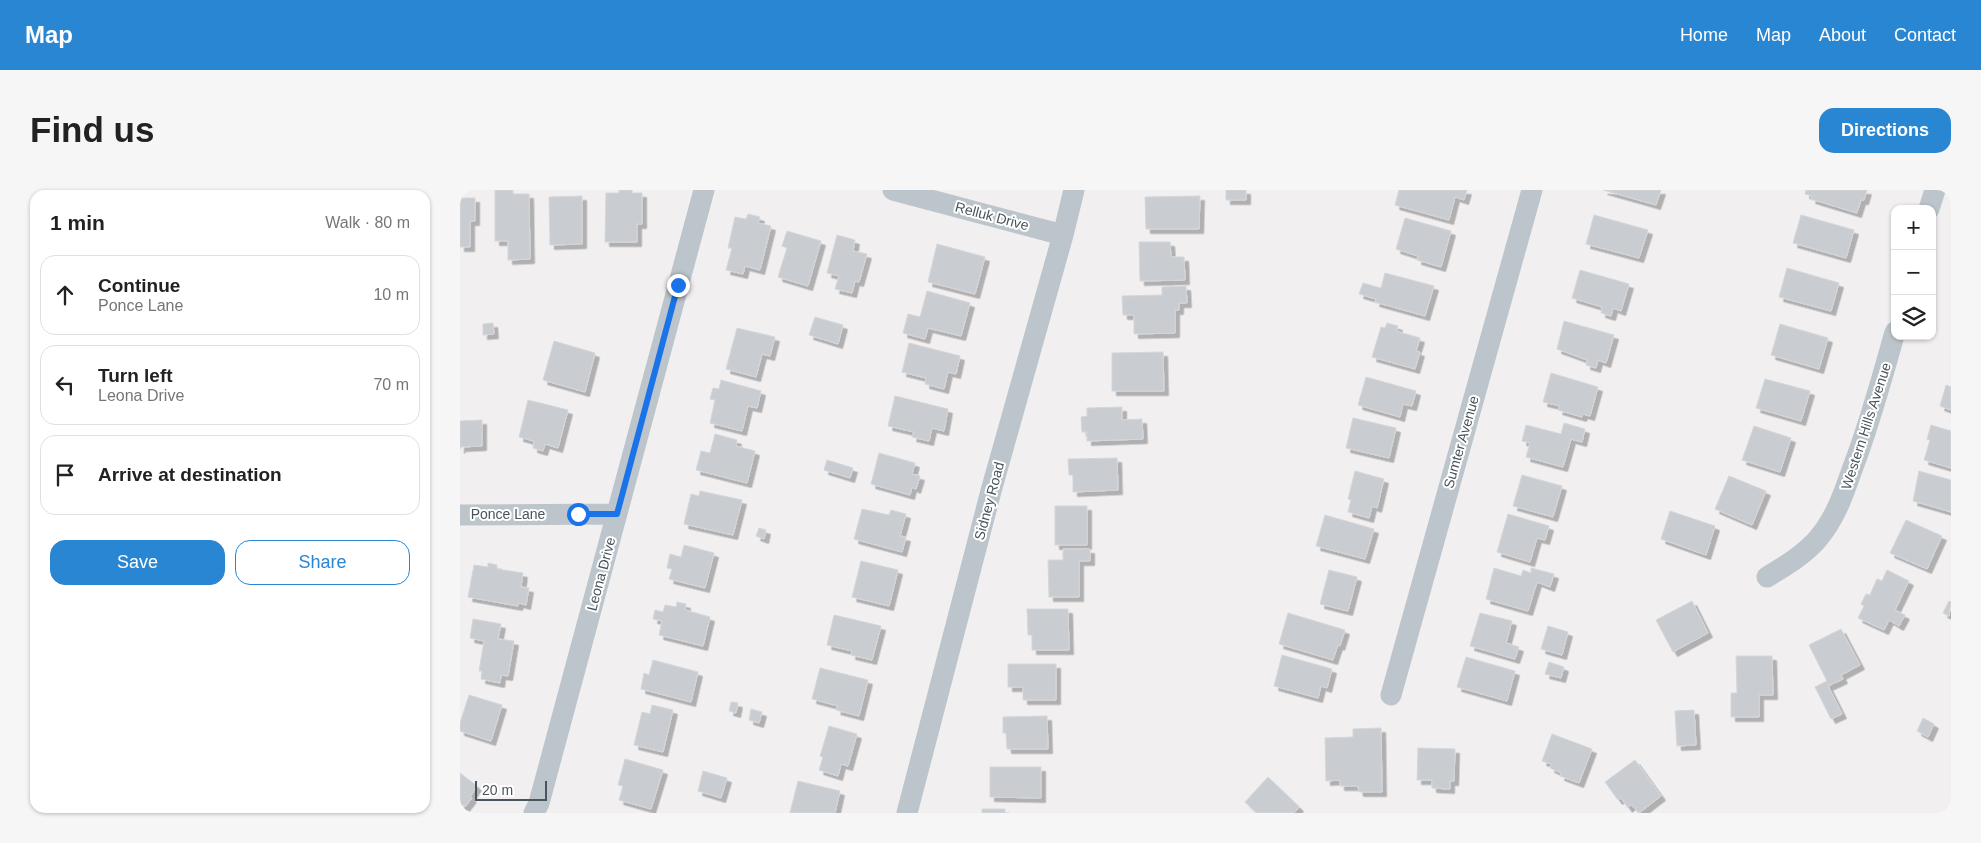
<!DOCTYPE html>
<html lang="en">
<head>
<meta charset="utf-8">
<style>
	:root { --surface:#fff; --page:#f6f6f6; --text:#222; --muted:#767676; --line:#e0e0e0; --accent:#2986d2 }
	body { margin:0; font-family:Helvetica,sans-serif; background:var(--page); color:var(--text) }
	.controls { position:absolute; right:15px; top:15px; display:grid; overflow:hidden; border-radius:10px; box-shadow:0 1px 4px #0004 }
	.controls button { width:45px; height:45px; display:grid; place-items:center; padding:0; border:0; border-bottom:1px solid var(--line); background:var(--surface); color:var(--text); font:25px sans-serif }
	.scale { position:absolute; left:15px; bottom:12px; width:72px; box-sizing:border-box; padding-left:5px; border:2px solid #49545b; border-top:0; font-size:14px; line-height:18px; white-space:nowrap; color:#49545b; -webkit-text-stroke:4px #fff; paint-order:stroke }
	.stop { position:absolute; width:15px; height:15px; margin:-11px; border:4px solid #1a73e8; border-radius:50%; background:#fff }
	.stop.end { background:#1a73e8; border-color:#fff; box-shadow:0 1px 5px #0008 }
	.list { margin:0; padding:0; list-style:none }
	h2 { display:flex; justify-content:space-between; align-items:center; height:65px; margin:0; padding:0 20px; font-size:21px }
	h2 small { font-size:16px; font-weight:400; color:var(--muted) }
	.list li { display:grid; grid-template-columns:32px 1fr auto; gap:15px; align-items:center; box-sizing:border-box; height:80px; margin:0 10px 10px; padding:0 10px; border:1px solid var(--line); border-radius:15px }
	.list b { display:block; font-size:19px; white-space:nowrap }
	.list p { margin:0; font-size:16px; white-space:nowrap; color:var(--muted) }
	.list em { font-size:16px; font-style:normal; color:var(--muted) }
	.actions { display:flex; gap:10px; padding:15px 20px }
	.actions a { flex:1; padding:11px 0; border:1px solid var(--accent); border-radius:15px; text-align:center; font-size:18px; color:var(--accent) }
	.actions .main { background:var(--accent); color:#fff }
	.icon { flex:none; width:28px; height:28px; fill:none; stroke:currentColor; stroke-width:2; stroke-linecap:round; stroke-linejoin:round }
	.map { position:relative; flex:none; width:1491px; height:623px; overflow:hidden; border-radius:15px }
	header { display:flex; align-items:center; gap:30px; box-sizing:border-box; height:70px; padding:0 25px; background:var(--accent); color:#fff }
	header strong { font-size:24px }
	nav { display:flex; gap:28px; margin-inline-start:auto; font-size:18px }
	.intro { display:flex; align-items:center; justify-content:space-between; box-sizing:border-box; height:120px; padding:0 30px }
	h1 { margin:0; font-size:35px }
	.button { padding:12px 22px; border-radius:15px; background:var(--accent); color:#fff; font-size:18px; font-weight:700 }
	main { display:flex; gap:30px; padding:0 30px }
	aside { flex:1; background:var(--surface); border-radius:15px; box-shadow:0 1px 4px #0004 }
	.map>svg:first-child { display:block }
	.building { fill:#c9cdd1; stroke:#d4d6da; filter:url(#shadow) }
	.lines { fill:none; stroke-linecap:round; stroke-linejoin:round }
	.street { stroke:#bcc5cb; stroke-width:21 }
	.route { stroke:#1a73e8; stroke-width:6 }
	.labels { text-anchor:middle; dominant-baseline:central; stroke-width:4; stroke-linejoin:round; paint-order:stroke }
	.street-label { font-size:14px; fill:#49545b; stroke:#fff }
</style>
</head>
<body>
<header>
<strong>Map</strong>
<nav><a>Home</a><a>Map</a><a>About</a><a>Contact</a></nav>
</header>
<div class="intro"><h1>Find us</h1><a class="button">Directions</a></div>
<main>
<aside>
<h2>1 min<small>Walk · 80 m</small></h2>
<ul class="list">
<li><svg class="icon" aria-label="ahead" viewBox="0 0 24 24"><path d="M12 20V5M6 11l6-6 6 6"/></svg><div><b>Continue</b><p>Ponce Lane</p></div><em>10 m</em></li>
<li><svg class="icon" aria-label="left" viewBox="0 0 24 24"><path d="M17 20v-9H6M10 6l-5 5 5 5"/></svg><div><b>Turn left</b><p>Leona Drive</p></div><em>70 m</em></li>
<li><svg class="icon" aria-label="arrive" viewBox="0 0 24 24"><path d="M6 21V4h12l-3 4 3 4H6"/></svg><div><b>Arrive at destination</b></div></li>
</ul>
<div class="actions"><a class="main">Save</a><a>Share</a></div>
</aside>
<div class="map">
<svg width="1491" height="623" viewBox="0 0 1491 623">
	<defs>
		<filter id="shadow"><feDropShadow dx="4.5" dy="4.5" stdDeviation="0" flood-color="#0004"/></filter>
	</defs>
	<rect width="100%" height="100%" fill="#f1eff0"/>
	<path class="building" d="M 35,0 L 53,0 L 53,4 L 69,4 L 70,69 L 48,70 L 48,51 L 35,51 Z
		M 159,0 L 172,0 L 172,3 L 182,3 L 182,34 L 177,34 L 177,52 L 145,52 L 146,3 L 159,3 Z
		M 766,0 L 786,0 L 786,10 L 766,10 Z
		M 939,0 L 1007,0 L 1004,10 L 995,7 L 989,30 L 935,15 Z
		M 1143,0 L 1201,0 L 1196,15 Z
		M 1346,0 L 1407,0 L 1404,10 L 1401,10 L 1397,23 L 1351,9 L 1352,6 L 1345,4 Z
		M 122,6 L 122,54 L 90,55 L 89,7 Z
		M 740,6 L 739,39 L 686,39 L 685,7 Z
		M 0,8 L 15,8 L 15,31 L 10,31 L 10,57 L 0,57 Z
		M 288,24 L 300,27 L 298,33 L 311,36 L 300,80 L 285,76 L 283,84 L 266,80 L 272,58 L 268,58 L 275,27 L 286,29 Z
		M 1134,25 L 1188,40 L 1179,68 L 1126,54 Z
		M 1341,25 L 1394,40 L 1386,68 L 1333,53 Z
		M 945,28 L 991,41 L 981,77 L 957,70 L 958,66 L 936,59 Z
		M 327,41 L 361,51 L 348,96 L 318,87 L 327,58 L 322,56 Z
		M 377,45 L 395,50 L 393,61 L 407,64 L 399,92 L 395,91 L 392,103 L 375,99 L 379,86 L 367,83 Z
		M 679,52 L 710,52 L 711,67 L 724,67 L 725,90 L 680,91 Z
		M 477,54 L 525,67 L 515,104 L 468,92 Z
		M 1327,78 L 1379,93 L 1371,121 L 1319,107 Z
		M 1120,80 L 1169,94 L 1161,121 L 1153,118 L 1151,126 L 1141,123 L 1142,117 L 1112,108 Z
		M 925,83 L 974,96 L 965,126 L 915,112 L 916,109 L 899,104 L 903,93 L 921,98 Z
		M 726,96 L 727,113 L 719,113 L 719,120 L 715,120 L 715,143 L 674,144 L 674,125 L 663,125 L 662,106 L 702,105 L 702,97 Z
		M 467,101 L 510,113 L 501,146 L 468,138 L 465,149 L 443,143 L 448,124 L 460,127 Z
		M 355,127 L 383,135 L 378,154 L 349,145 Z
		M 1104,131 L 1154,145 L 1146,173 L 1138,170 L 1136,178 L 1126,175 L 1127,170 L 1097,159 Z
		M 33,133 L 34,144 L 23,145 L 23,134 Z
		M 927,133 L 938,136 L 936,141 L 960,148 L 956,161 L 960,162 L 955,179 L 912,167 L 921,137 L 925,138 Z
		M 1320,134 L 1368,148 L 1359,179 L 1311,165 Z
		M 277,138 L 315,147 L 310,166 L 302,164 L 296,187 L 266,179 Z
		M 94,151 L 135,163 L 125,202 L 83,190 Z
		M 449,153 L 500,166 L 496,184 L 488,182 L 484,199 L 465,194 L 466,188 L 442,182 Z
		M 703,162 L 704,201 L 652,201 L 652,163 Z
		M 1091,183 L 1138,197 L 1130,226 L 1123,224 L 1122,227 L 1098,220 L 1100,216 L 1083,212 Z
		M 906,187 L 956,201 L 952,216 L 943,214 L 940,227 L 898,215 Z
		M 1305,189 L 1350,201 L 1341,231 L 1296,218 Z
		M 261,190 L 301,201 L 297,218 L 288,216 L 282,241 L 250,233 L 255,210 L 250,209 L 253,198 L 259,199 Z
		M 1486,195 L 1491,197 L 1491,220 L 1480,216 Z
		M 435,206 L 488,219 L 484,241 L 472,238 L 469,251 L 452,247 L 454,242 L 428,236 Z
		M 68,210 L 108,220 L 98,258 L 85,254 L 83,261 L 73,258 L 74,251 L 59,247 Z
		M 662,217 L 662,230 L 682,229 L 683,249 L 627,251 L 627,242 L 622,242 L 621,227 L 627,226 L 627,218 Z
		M 893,228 L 936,238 L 929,268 L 886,258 Z
		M 22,230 L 22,256 L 1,257 L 0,259 L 0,231 Z
		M 1104,233 L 1125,239 L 1122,252 L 1111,249 L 1103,277 L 1066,267 L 1070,253 L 1062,251 L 1066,235 L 1101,244 Z
		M 1471,235 L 1491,241 L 1491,278 L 1464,270 L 1470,250 L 1467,249 Z
		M 1294,236 L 1331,248 L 1320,282 L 1282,270 Z
		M 255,244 L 277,250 L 276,256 L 295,261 L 287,293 L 236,280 L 241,261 L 250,263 Z
		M 419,263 L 455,273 L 452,284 L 460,286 L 456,299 L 452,297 L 450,305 L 411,294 Z
		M 657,268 L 658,300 L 613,302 L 613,285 L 609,285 L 608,269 Z
		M 367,270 L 393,278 L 390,288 L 364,280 Z
		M 895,281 L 924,289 L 917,318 L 912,316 L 909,328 L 888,322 L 891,310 L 888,309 Z
		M 1459,281 L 1491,290 L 1491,322 L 1453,311 Z
		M 1062,285 L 1102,296 L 1093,327 L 1053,316 Z
		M 1269,286 L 1306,301 L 1292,335 L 1255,319 Z
		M 240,301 L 282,310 L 273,345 L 224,334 L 231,304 L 239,306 Z
		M 595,316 L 627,316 L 627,355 L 595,355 Z
		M 402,319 L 429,325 L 431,320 L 446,324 L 440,346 L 446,347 L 442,362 L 394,349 Z
		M 1210,321 L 1255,336 L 1246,365 L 1201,349 Z
		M 1048,324 L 1089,336 L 1085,350 L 1077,348 L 1070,372 L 1037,362 Z
		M 865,325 L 914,339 L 905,369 L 856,356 Z
		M 1446,330 L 1482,346 L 1467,379 L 1430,363 Z
		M 299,338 L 306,340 L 304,349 L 296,346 Z
		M 224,355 L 254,363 L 245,398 L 209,389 L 212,379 L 207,378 L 210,364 L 221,367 Z
		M 603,359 L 630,359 L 630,371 L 619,371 L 619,407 L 589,407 L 588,370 L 603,370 Z
		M 401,371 L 438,380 L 429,416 L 392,407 Z
		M 28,373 L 37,375 L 37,379 L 63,383 L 61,397 L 69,398 L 66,415 L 59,413 L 58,416 L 8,407 L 14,375 L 28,377 Z
		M 1034,378 L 1061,386 L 1063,380 L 1071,383 L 1071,378 L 1094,384 L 1090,397 L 1077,392 L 1068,421 L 1026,409 Z
		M 869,380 L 897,387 L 888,421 L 860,414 Z
		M 1427,380 L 1449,391 L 1435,420 L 1445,425 L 1439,436 L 1429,430 L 1424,440 L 1398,428 L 1404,416 L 1401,414 L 1406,404 L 1410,405 L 1417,389 L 1422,391 Z
		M 1232,411 L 1248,443 L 1213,462 L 1196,430 Z
		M 1489,411 L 1491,412 L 1489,426 L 1483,423 Z
		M 217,412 L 226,414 L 225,420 L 250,427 L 243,456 L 199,445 L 202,431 L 193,429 L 195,420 L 203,422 L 205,415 L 216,417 Z
		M 567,419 L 608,419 L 609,460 L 572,460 L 572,445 L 568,445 Z
		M 828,423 L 885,440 L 880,456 L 878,455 L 873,470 L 819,454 Z
		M 1020,423 L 1052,431 L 1046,453 L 1059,457 L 1055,469 L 1010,456 Z
		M 374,425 L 421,436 L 412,470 L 391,465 L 392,461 L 367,455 Z
		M 13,429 L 41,434 L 38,449 L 54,451 L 48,486 L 41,485 L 40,493 L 21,489 L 22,481 L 19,481 L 24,451 L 10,448 Z
		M 1088,436 L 1108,442 L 1102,465 L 1081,459 Z
		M 1381,439 L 1400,475 L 1381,485 L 1383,489 L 1368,496 L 1382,524 L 1371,529 L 1355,497 L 1367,491 L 1349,455 Z
		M 822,465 L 872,479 L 867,498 L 861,496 L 858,508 L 814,496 Z
		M 1276,466 L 1312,466 L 1313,505 L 1299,505 L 1299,527 L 1271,527 L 1271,503 L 1277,503 Z
		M 1006,467 L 1055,481 L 1047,511 L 997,497 Z
		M 193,470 L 238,482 L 231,512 L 181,499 L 184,483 L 189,485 Z
		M 1089,472 L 1104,477 L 1101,488 L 1085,484 Z
		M 548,474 L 596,474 L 596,510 L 563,510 L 563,497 L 548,497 Z
		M 360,478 L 408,490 L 399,526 L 376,520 L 378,516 L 352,509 Z
		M 9,505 L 42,515 L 31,551 L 0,541 L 0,533 Z
		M 271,512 L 278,513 L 276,523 L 269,521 Z
		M 192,515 L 213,520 L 203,562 L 174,555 L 182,522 L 190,524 Z
		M 291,519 L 302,522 L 299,533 L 289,530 Z
		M 1234,520 L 1236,555 L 1217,556 L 1215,521 Z
		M 587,526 L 588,559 L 547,559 L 546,543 L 543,543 L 543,527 Z
		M 1463,528 L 1474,534 L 1468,547 L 1457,541 Z
		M 369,536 L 397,544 L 388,576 L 381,574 L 378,586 L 359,580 L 363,567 L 360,566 Z
		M 921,538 L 922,602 L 899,602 L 898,596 L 880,596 L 880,590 L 866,591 L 865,548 L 893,547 L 893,539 Z
		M 1092,544 L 1132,559 L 1119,593 L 1100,586 L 1101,583 L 1090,578 L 1091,574 L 1082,571 Z
		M 958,558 L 995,559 L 994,591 L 990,591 L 990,599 L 972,598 L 972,590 L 957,590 Z
		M 165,569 L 203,580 L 191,619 L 159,610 L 163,596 L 158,595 Z
		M 1175,570 L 1201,606 L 1179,623 L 1171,615 L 1168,618 L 1161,608 L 1158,610 L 1145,592 Z
		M 530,577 L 581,577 L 581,608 L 530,607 Z
		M 243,581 L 267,588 L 261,608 L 238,601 Z
		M 0,583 L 17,596 L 10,607 L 12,608 L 5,617 L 3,615 L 0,619 Z
		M 808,587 L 839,617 L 834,623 L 797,623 L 785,612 Z
		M 338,591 L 380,601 L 375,623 L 330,623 Z
		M 522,619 L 545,619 L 545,623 L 522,623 Z"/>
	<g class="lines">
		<path class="street" d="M 433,0 L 603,45
			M 1469,19 L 1475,0
			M 0,325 L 157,324
			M 1307,387 C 1325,376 1342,366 1356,351 C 1375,330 1384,303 1393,277 C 1410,233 1422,188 1435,142
			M 931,505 L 1072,0
			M 74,623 L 79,613 L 244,0
			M 447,623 L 531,301 L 603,45 L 614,0"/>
	</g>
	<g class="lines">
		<path class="route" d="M 118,324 L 157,324 L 218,95"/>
	</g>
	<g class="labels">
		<g class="street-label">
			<text transform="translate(532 26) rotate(15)">Relluk Drive</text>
			<text transform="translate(1406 236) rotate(-72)">Western Hills Avenue</text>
			<text transform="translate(1001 252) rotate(-74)">Sumter Avenue</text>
			<text transform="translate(529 311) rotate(-75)">Sidney Road</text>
			<text x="48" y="324">Ponce Lane</text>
			<text transform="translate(141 384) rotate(-75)">Leona Drive</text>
		</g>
	</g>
</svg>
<div class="controls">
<button>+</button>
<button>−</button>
<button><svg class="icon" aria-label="layers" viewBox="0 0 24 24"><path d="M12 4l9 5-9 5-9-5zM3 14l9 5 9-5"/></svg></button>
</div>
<div class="scale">20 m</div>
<div class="stop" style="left:118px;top:324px"></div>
<div class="stop end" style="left:218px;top:95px"></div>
</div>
</main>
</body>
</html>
